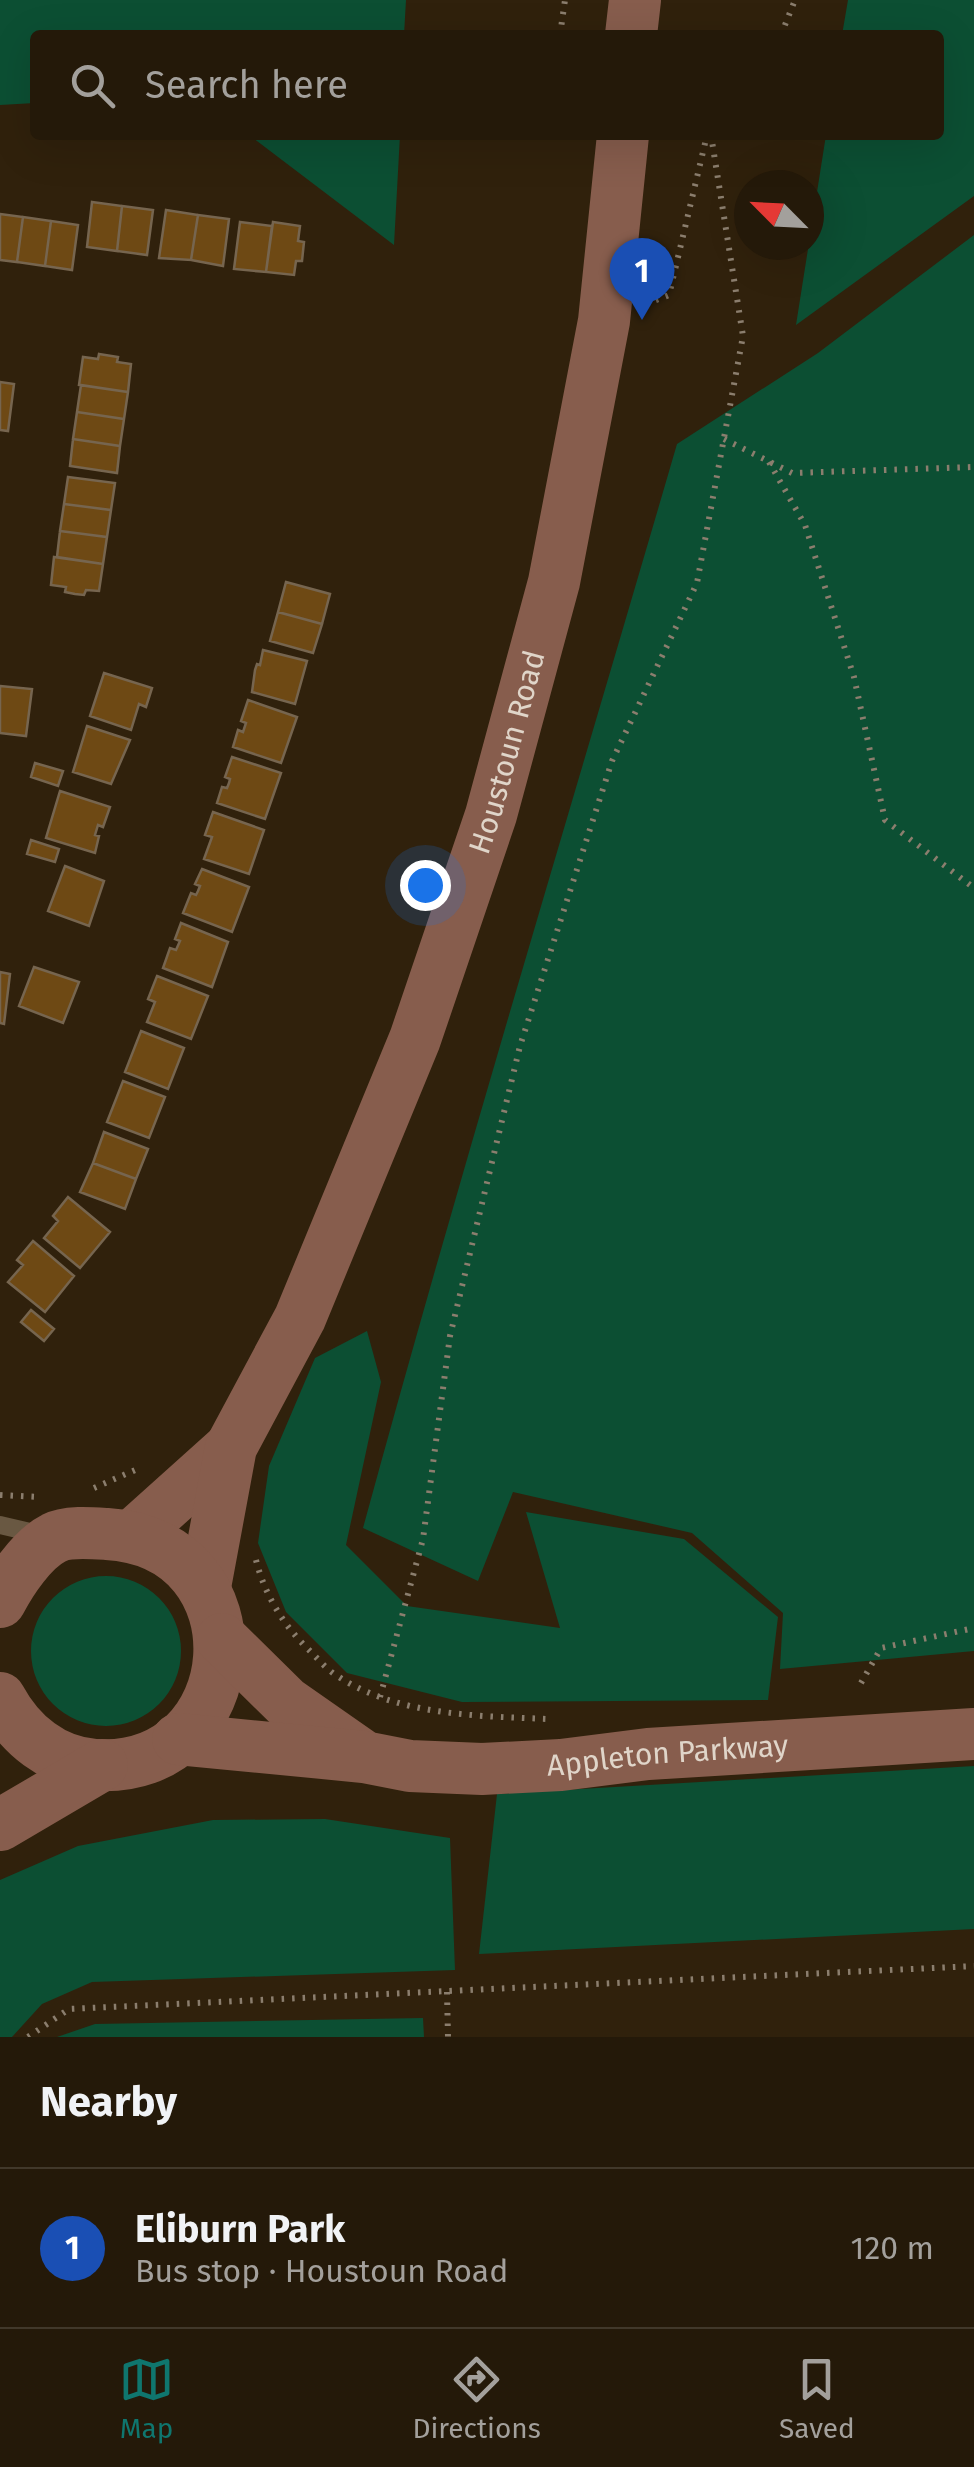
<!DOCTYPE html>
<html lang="en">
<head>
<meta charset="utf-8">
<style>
	:root { --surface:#241909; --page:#302617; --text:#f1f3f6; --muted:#a3a09c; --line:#41382a; --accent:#0f766e }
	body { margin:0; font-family:"Fira Sans",sans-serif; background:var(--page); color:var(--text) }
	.compass { position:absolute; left:734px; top:170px; width:90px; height:90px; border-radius:50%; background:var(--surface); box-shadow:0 10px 40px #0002; rotate:294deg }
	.you { position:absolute; left:425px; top:885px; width:35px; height:35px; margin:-25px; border:8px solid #fff; border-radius:50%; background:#1a73e8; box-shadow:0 0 0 15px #1a73e833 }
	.badge { display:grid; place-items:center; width:65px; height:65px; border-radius:50%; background:var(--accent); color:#fff; font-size:32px; font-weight:700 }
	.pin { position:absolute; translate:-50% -82px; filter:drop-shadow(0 2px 5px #0008) }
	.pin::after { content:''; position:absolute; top:52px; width:35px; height:30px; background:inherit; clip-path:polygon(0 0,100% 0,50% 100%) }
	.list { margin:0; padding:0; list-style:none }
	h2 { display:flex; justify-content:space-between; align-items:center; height:130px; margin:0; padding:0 40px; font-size:42px }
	h2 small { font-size:32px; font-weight:400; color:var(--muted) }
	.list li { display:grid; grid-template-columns:65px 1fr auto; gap:30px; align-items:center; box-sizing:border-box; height:160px; padding:0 40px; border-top:2px solid var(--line) }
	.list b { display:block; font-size:38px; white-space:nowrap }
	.list p { margin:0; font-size:32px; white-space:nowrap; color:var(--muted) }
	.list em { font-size:32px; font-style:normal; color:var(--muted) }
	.icon { flex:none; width:55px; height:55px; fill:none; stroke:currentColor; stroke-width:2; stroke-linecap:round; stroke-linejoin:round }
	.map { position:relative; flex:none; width:974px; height:2037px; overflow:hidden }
	.search { position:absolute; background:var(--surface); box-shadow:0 10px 40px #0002; left:30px; right:30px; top:30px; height:110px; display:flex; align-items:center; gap:25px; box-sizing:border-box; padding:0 35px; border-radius:10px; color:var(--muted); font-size:38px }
	.sheet { height:290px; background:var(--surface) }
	nav { display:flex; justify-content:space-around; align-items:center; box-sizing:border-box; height:140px; border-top:2px solid var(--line); background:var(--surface); font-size:28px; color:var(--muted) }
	nav a { display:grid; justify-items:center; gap:5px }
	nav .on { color:var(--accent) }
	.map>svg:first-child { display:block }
	.green { fill:#0c4f33 }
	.building { fill:#6e4914; stroke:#76654f; stroke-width:2.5 }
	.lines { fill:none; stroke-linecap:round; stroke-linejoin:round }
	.path { stroke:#8b7e6e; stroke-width:6; stroke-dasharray:2.5 8; stroke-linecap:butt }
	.lane { stroke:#695842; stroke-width:18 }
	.secondary { stroke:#875d4d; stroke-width:52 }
	.labels { text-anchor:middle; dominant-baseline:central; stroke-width:8; stroke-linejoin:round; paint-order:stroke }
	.street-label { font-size:30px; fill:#e0d5c9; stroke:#120c05 }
</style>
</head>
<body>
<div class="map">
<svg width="974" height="2037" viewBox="0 0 974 2037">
	<rect width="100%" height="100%" fill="#30210c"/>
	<path class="green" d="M 0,0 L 406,0 L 404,35 L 35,35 L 35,103 L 0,105 Z
		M 848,0 L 974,0 L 974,196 L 796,325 L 826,135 L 939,135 L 939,35 L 842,35 Z
		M 249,135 L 400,135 L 394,245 Z
		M 974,235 L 974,1651 L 780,1669 L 783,1613 L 692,1533 L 513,1492 L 478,1581 L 363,1528 C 462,1165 572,805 677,444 L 818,353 Z
		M 367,1331 L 381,1382 L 346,1545 L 407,1606 L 560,1628 L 526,1512 L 684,1539 L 778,1617 L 768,1700 L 462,1702 L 347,1673 L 286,1612 L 258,1543 L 269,1466 L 315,1358 Z
		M31 1651a75 75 0 1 1 150 0a75 75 0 1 1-150 0Z
		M 974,1766 L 974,1929 L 479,1954 L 497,1794 Z
		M 325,1819 L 450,1838 L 455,1970 L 92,1982 L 42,2004 L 12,2037 L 0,2037 L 0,1880 L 78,1846 L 213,1820 Z
		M 423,2018 L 424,2037 L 57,2037 L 95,2024 Z"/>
	<path class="building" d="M 92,202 L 122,206 L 117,251 L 87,247 Z
		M 122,206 L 153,210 L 147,255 L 117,251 Z
		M 166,210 L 198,215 L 191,260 L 159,258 Z
		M 0,214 L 23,217 L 17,262 L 0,260 Z
		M 198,215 L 229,219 L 223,266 L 191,260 Z
		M 23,217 L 51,221 L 45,266 L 17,262 Z
		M 51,221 L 78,225 L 72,270 L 45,266 Z
		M 240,222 L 272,226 L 266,272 L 234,269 Z
		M 273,222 L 300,226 L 298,241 L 304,242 L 302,261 L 296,261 L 294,275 L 266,272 Z
		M 99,354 L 118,357 L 117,362 L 131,364 L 128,392 L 79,385 L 83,357 L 98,359 Z
		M 0,382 L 14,384 L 8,431 L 0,430 Z
		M 81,385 L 128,392 L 124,419 L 77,412 Z
		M 77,412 L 124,419 L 120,446 L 73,439 Z
		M 73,439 L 120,446 L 117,473 L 70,466 Z
		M 68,477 L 115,483 L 111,510 L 64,504 Z
		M 64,504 L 111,510 L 107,537 L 60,531 Z
		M 60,531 L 107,537 L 103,564 L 57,557 Z
		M 54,557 L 103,564 L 99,591 L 86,590 L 84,595 L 75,594 L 65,592 L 66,587 L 51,585 Z
		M 286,582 L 330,594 L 322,624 L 278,612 Z
		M 278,612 L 322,624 L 313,653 L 270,641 Z
		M 263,650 L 307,661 L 295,704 L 252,692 L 255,670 L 257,664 L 260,665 Z
		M 104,673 L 152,688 L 146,707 L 139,704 L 131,730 L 90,716 Z
		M 0,686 L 32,689 L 26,736 L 0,733 Z
		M 248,700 L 297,717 L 281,763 L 233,747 L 238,730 L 243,732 L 246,723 L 241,721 Z
		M 87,726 L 130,740 L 111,784 L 73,772 Z
		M 232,757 L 281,773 L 265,819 L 217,803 L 222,787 L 227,788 L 229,783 L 230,779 L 225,777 Z
		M 35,763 L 63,771 L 58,786 L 31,777 Z
		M 60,791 L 110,807 L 103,827 L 98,825 L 95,835 L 99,836 L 95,853 L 46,838 Z
		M 213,812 L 264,830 L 249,874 L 204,859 L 212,837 L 205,835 Z
		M 31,840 L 59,849 L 55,862 L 27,854 Z
		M 65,866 L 104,881 L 89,926 L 48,911 Z
		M 202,869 L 249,887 L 232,932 L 183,913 L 191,893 L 196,895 L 198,891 L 200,886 L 195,884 Z
		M 181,923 L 228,942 L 212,987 L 163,968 L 170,948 L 176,950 L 180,941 L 175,939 Z
		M 34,967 L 79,982 L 63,1023 L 19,1006 Z
		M 0,972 L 10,974 L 4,1024 L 0,1023 Z
		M 157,976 L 208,996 L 191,1039 L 147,1022 L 155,1002 L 148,999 Z
		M 141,1031 L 184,1048 L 168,1089 L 125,1072 Z
		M 123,1081 L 165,1097 L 149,1138 L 107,1122 Z
		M 104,1132 L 148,1149 L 136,1179 L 93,1163 Z
		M 93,1163 L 136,1179 L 125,1209 L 80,1192 Z
		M 68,1197 L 110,1232 L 80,1268 L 44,1238 L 58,1221 L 53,1216 Z
		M 33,1241 L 74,1276 L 45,1312 L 8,1282 L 23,1265 L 17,1260 Z
		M 31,1310 L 54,1329 L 44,1341 L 21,1322 Z"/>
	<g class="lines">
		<path class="path" d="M 560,35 L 565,0
			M 781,35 L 795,0
			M 646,304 L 669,295 L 707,135
			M 724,439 L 792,473 L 974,467
			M 769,462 L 805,525 L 854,677 L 885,820 L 974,888
			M 94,1488 L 142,1467
			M 0,1495 L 39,1497
			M 256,1560 C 265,1596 284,1626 310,1651 C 319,1660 328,1671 339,1677 C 399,1716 479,1716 548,1719
			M 861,1683 L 881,1648 L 974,1628
			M 380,1697 L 423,1539 L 450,1336 L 520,1046 L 612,761 L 697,583 L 743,336 L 711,135
			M 447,1992 L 448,2037
			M 28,2037 L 69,2009 L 974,1966"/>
		<path class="lane" d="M 0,1525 L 43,1535"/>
		<g class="secondary">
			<path d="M 631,35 L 635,0"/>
			<path d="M 133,1535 L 231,1447"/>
			<path id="s1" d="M 205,1587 L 231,1447 L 300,1318 L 415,1039 L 491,815 L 554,582 L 604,321 L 623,135"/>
			<path d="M 0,1602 C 11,1581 32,1549 54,1538 C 67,1531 92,1533 107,1534 C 267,1543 250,1775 95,1765 C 53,1762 20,1735 0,1698"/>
			<path d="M 222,1639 L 286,1702 L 359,1753"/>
			<path id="s2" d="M 178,1739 L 364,1757 L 410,1766 L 482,1769 L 561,1765 L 648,1754 L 974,1734"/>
			<path d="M 0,1825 L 102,1765"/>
		</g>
	</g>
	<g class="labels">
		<g class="street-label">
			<text stroke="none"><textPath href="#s1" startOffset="892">Houstoun Road</textPath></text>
			<text stroke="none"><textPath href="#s2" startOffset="492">Appleton Parkway</textPath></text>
		</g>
	</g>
</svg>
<svg class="compass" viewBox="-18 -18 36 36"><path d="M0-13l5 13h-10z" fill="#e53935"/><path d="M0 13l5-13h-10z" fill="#a3a09c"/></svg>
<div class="you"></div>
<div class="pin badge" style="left:642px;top:320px;background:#1a4fb4">1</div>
<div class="search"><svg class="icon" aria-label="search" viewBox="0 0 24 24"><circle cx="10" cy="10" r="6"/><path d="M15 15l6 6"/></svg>Search here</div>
</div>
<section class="sheet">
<h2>Nearby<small></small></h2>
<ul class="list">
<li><span class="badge" style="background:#1a4fb4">1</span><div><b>Eliburn Park</b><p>Bus stop · Houstoun Road</p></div><em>120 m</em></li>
</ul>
</section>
<nav>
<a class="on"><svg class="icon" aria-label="map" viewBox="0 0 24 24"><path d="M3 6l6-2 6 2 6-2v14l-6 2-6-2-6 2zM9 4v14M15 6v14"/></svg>Map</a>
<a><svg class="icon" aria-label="directions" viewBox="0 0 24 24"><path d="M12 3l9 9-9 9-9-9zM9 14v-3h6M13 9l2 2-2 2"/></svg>Directions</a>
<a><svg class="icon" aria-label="saved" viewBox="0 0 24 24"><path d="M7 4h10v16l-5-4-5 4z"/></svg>Saved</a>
</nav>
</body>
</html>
